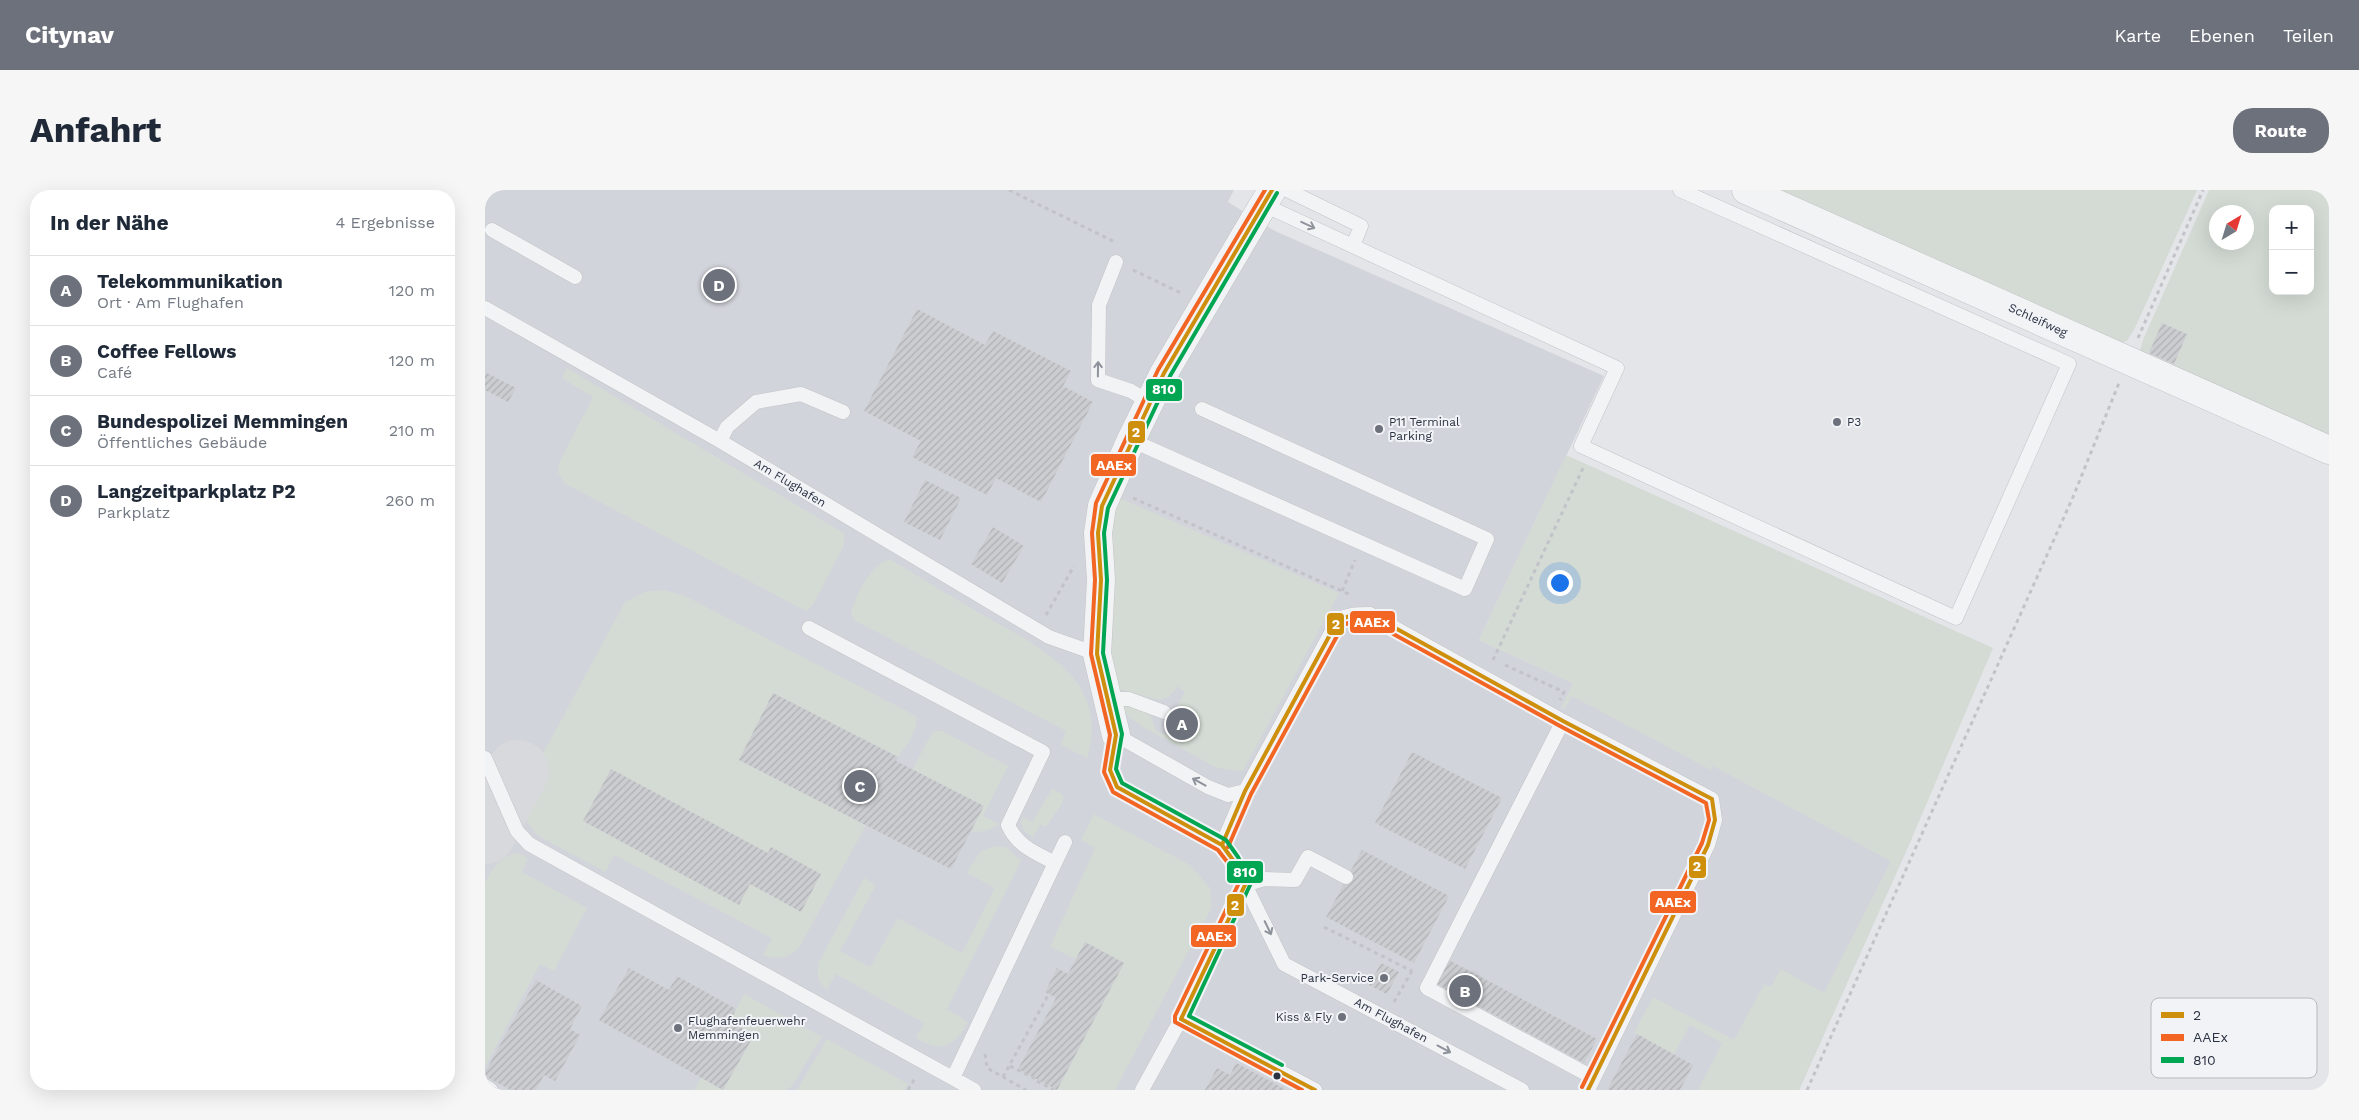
<!DOCTYPE html>
<html lang="de">
<head>
<meta charset="utf-8">
<style>
	:root { --surface:#fff; --page:#f6f6f7; --text:#1f2937; --muted:#747a83; --line:#e0e1e3; --accent:#6c717b }
	body { margin:0; font-family:"Work Sans",sans-serif; background:var(--page); color:var(--text) }
	.controls { position:absolute; right:15px; top:15px; display:grid; overflow:hidden; border-radius:10px; box-shadow:0 5px 20px #0002 }
	.controls button { width:45px; height:45px; display:grid; place-items:center; padding:0; border:0; border-bottom:1px solid var(--line); background:var(--surface); color:var(--text); font:25px sans-serif }
	.compass { position:absolute; left:1724px; top:15px; width:45px; height:45px; border-radius:50%; background:var(--surface); box-shadow:0 5px 20px #0002; rotate:38deg }
	.you { position:absolute; left:1074px; top:392px; width:18px; height:18px; margin:-12px; border:4px solid #fff; border-radius:50%; background:#1a73e8; box-shadow:0 0 0 8px #1a73e833 }
	.badge { display:grid; place-items:center; width:32px; height:32px; border-radius:50%; background:var(--accent); color:#fff; font-size:16px; font-weight:700 }
	.pin { position:absolute; translate:-50% -50%; border:2px solid #fff; box-shadow:0 1px 5px #0006 }
	.list { margin:0; padding:0; list-style:none }
	h2 { display:flex; justify-content:space-between; align-items:center; height:65px; margin:0; padding:0 20px; font-size:21px }
	h2 small { font-size:16px; font-weight:400; color:var(--muted) }
	.list li { display:grid; grid-template-columns:32px 1fr auto; gap:15px; align-items:center; box-sizing:border-box; height:70px; padding:0 20px; border-top:1px solid var(--line) }
	.list b { display:block; font-size:19px; white-space:nowrap }
	.list p { margin:0; font-size:16px; white-space:nowrap; color:var(--muted) }
	.list em { font-size:16px; font-style:normal; color:var(--muted) }
	.map { position:relative; flex:none; width:1844px; height:900px; overflow:hidden; border-radius:20px }
	header { display:flex; align-items:center; gap:30px; box-sizing:border-box; height:70px; padding:0 25px; background:var(--accent); color:#fff }
	header strong { font-size:24px }
	nav { display:flex; gap:28px; margin-inline-start:auto; font-size:18px }
	.intro { display:flex; align-items:center; justify-content:space-between; box-sizing:border-box; height:120px; padding:0 30px }
	h1 { margin:0; font-size:35px }
	.button { padding:12px 22px; border-radius:20px; background:var(--accent); color:#fff; font-size:18px; font-weight:700 }
	main { display:flex; gap:30px; padding:0 30px }
	aside { flex:1; background:var(--surface); border-radius:20px; box-shadow:0 5px 20px #0002 }
	.map>svg:first-child { display:block }
	.built { fill:#d2d4db }
	.grass { fill:#d4dbd4; fill-rule:evenodd }
	.lines { fill:none; stroke-linecap:round; stroke-linejoin:round }
	.taxiway { stroke:#d8d9dc; stroke-width:62 }
	.building { fill:url(#building-hatch) }
	.lane-casing { stroke:#c2c3c6; stroke-width:15 }
	.street-casing { stroke:#c2c3c6; stroke-width:29 }
	.path { stroke:#c2c3c8; stroke-width:3; stroke-dasharray:4 4; stroke-linecap:butt }
	.lane { stroke:#f2f3f5; stroke-width:14 }
	.street { stroke:#f2f3f5; stroke-width:28 }
	.bus-1-casing { stroke:#f1f3f7; stroke-width:8 }
	.bus-2-casing { stroke:#f1f3f7; stroke-width:8 }
	.bus-3-casing { stroke:#f1f3f7; stroke-width:8 }
	.bus-1 { stroke:#ce8f0d; stroke-width:4 }
	.bus-2 { stroke:#f26522; stroke-width:4 }
	.bus-3 { stroke:#00a651; stroke-width:4 }
	.oneway { stroke:#8e929b }
	.poi-dot { fill:#6c717b; stroke:#f1f3f7; stroke-width:2 }
	.bus-dot { fill:#2b3241; stroke:#f1f3f7; stroke-width:2 }
	.labels { text-anchor:middle; dominant-baseline:central; stroke-width:4; stroke-linejoin:round; paint-order:stroke }
	.street-label { font-size:12px; fill:#2b3241; stroke:#f1f3f7 }
	.poi-label { font-size:12px; fill:#2b3241; stroke:#f1f3f7; text-anchor:start }
	.key { fill:#f1f3f7; stroke:#b6b9c0; stroke-width:1 }
	.key-label { font-size:14px; fill:#2b3241 }
	.line-badge { stroke:#f1f3f7; stroke-width:2 }
	.badge-label { font-size:14px; text-anchor:middle; font-weight:bold; fill:#fff }
</style>
</head>
<body>
<header>
<strong>Citynav</strong>
<nav><a>Karte</a><a>Ebenen</a><a>Teilen</a></nav>
</header>
<div class="intro"><h1>Anfahrt</h1><a class="button">Route</a></div>
<main>
<aside>
<h2>In der Nähe<small>4 Ergebnisse</small></h2>
<ul class="list">
<li><span class="badge">A</span><div><b>Telekommunikation</b><p>Ort · Am Flughafen</p></div><em>120 m</em></li>
<li><span class="badge">B</span><div><b>Coffee Fellows</b><p>Café</p></div><em>120 m</em></li>
<li><span class="badge">C</span><div><b>Bundespolizei Memmingen</b><p>Öffentliches Gebäude</p></div><em>210 m</em></li>
<li><span class="badge">D</span><div><b>Langzeitparkplatz P2</b><p>Parkplatz</p></div><em>260 m</em></li>
</ul>
</aside>
<div class="map">
<svg width="1844" height="900" viewBox="0 0 1844 900">
	<defs>
		<pattern id="building-hatch" width="6" height="6" patternUnits="userSpaceOnUse" patternTransform="scale(1.25)"><rect width="6" height="6" fill="#cccdd0"/><path d="M-1 1l2-2M0 6l6-6M5 7l2-2" fill="none" stroke="#afb0b4"/></pattern>
	</defs>
	<rect width="100%" height="100%" fill="#e4e5e8"/>
	<path class="built" d="M 0,0 L 749,0 L 743,12 L 790,41 L 1119,186 L 994,450 L 1427,648 L 1314,900 L 0,900 Z"/>
	<path class="grass" d="M 1278,0 L 1712,0 L 1650,138 L 1642,151 L 1630,154 Z
		M 1724,0 L 1844,0 L 1844,251 L 1658,168 L 1655,161 L 1658,150 ZM 1788,19 L 1825,19 L 1825,101 L 1788,101 ZM 1732,22 L 1762,22 L 1762,52 L 1732,52 Z
		M 82,178 L 360,344 L 359,355 L 328,415 L 321,421 L 79,293 L 73,282 L 74,273 L 108,207 L 77,188 Z
		M 1081,265 L 1508,458 L 1427,648 L 1314,900 L 1213,900 L 1237,853 L 1205,835 L 1189,864 L 1149,843 L 1168,807 L 1249,850 L 1279,794 L 1286,797 L 1296,779 L 1339,803 L 1406,671 L 1228,576 L 1226,580 L 1087,506 L 1079,520 L 1076,518 L 1088,493 L 994,450 Z
		M 634,308 L 854,403 L 758,581 L 732,578 L 656,536 L 644,527 L 637,516 L 647,516 L 665,523 L 671,541 L 681,545 L 685,539 L 702,547 L 713,529 L 692,517 L 700,502 L 693,496 L 684,507 L 674,510 L 633,499 L 631,494 L 625,457 L 629,365 L 625,338 L 628,317 Z
		M 401,370 L 406,370 C 437,389 467,407 498,425 C 532,445 577,466 597,501 C 609,522 609,545 602,568 L 576,555 L 581,541 L 369,430 L 366,424 C 371,404 383,381 401,370 Z
		M 178,400 L 198,405 L 431,526 C 434,541 421,555 413,567 L 288,503 L 254,570 L 381,635 L 314,758 C 301,769 294,770 278,765 L 287,748 L 129,665 L 120,682 L 52,645 L 37,626 L 33,610 L 140,412 L 160,402 Z
		M 452,541 L 457,541 L 523,576 L 498,626 L 514,634 C 510,639 492,644 486,641 L 427,580 L 447,543 Z
		M 567,599 L 578,605 L 578,612 L 561,637 L 555,634 L 548,647 C 538,641 536,638 537,627 L 547,632 Z
		M 609,624 L 705,675 L 725,698 L 727,717 L 630,900 L 572,900 L 639,773 L 600,752 L 591,769 L 565,757 L 610,658 L 596,650 Z
		M 511,656 L 521,657 L 536,671 L 462,819 L 483,832 C 470,857 456,863 431,848 L 439,833 L 351,784 L 342,799 C 331,791 332,785 334,772 L 379,688 L 391,695 L 355,761 L 385,777 L 413,728 L 477,763 L 510,698 L 482,683 L 495,662 Z
		M 33,663 L 43,668 L 37,682 L 102,718 L 69,781 L 55,774 L 0,877 L 0,693 C 8,677 14,666 33,663 Z
		M 259,804 L 337,847 L 306,897 L 299,900 L 209,900 L 216,888 L 238,900 L 269,845 L 245,832 Z
		M 342,849 L 423,894 L 420,900 L 312,900 Z"/>
	<g class="lines">
		<path class="taxiway" d="M 0,643 L 33,581"/>
	</g>
	<path class="building" d="M 432,119 L 500,155 L 508,141 L 586,181 L 578,196 L 608,212 L 556,312 L 511,288 L 502,305 L 427,267 L 436,251 L 379,221 Z
		M 1677,133 L 1702,144 L 1689,174 L 1664,163 Z
		M 0,182 L 31,198 L 23,212 L 0,200 Z
		M 440,290 L 476,308 L 455,350 L 419,332 Z
		M 508,337 L 539,356 L 517,393 L 486,374 Z
		M 288,503 L 413,567 L 411,571 L 499,616 L 466,679 L 254,570 Z
		M 694,523 L 707,530 L 700,545 L 686,537 Z
		M 927,562 L 1017,608 L 980,679 L 890,633 Z
		M 126,579 L 283,663 L 286,657 L 336,684 L 316,722 L 265,694 L 254,715 L 98,631 Z
		M 877,660 L 964,706 L 929,773 L 841,727 Z
		M 600,752 L 639,773 L 572,900 L 533,879 L 571,808 L 560,802 L 572,778 L 583,784 Z
		M 964,770 L 1112,849 L 1099,873 L 952,794 Z
		M 896,773 L 914,782 L 902,804 L 884,795 Z
		M 144,778 L 184,800 L 192,786 L 251,819 L 245,832 L 269,845 L 238,900 L 114,830 Z
		M 51,790 L 97,816 L 85,839 L 95,845 L 70,891 L 59,885 L 51,900 L 26,900 L 0,886 L 0,882 Z
		M 1152,844 L 1208,875 L 1195,900 L 1122,900 Z
		M 751,873 L 802,900 L 720,900 L 732,878 L 745,885 Z"/>
	<g class="lines">
		<g class="lane-casing">
			<path id="lane" d="M 802,0 L 876,36 L 868,56
				M 779,15 L 1132,178 L 1096,256 L 1471,428 L 1584,174 L 1195,0
				M 7,40 L 90,87
				M 631,72 L 614,115 L 613,190 L 646,201 L 664,212
				M 0,118 L 235,251 L 564,447 L 612,464
				M 646,250 L 980,399 L 1002,349 L 717,219
				M 235,251 L 242,237 L 271,212 L 316,204 L 358,222
				M 324,438 L 558,562 L 523,635 C 532,656 551,663 570,673
				M 622,509 L 644,509 L 679,522
				M 1078,531 L 942,798 L 1109,888
				M 0,568 L 32,641 L 44,654 L 489,900
				M 760,601 L 743,605 L 723,597 L 631,545 L 625,580 L 632,597 L 737,655 L 748,670 L 799,774 L 1037,900
				M 737,655 L 760,601 L 853,430 C 864,424 872,424 885,424 L 1078,531 L 1227,609 L 1230,630 L 1223,655 L 1103,900
				M 760,695 L 696,829 L 830,900
				M 760,695 L 779,689 L 810,690 L 823,667 L 861,687
				M 468,888 L 580,652
				M 0,896 L 6,900
				M 657,900 L 696,829"/>
		</g>
		<g class="street-casing">
			<path id="street" d="M 1261,0 L 1844,260
				M 631,545 L 612,464 L 616,390 L 613,343 L 617,316 L 646,250 L 679,183 L 787,0"/>
		</g>
		<path class="path" d="M 524,0 L 632,53
			M 648,80 L 696,103
			M 1653,148 L 1718,0
			M 648,308 L 866,405
			M 857,401 L 870,370
			M 561,425 L 589,376
			M 1008,470 L 1099,276
			M 1020,475 L 1079,502 L 1075,510
			M 839,737 L 927,781
			M 909,812 L 927,781 L 930,779
			M 500,864 L 502,878 L 541,900
			M 525,876 L 553,890
			M 518,887 L 567,798
			M 552,891 L 569,900
			M 423,900 L 430,888
			M 1322,900 L 1588,307 L 1634,193"/>
		<use href="#lane" class="lane"/>
		<use href="#street" class="street"/>
		<g class="bus-1-casing">
			<path id="bus-1" d="M 787,0 L 679,183 L 617,316 L 613,343 L 616,390 L 612,464 L 631,545 L 625,580 L 632,597 L 737,655 L 748,670 L 760,695 L 696,829 L 830,900
				M 737,655 L 760,601 L 853,430 L 868,425 L 885,424 L 1078,531 L 1227,609 L 1230,630 L 1223,655 L 1103,900"/>
		</g>
		<g class="bus-2-casing">
			<path id="bus-2" d="M 780,0 L 673,180 L 611,313 L 607,343 L 610,390 L 606,464 L 625,545 L 619,582 L 628,602 L 733,660 L 743,673 L 753,695 L 690,826 L 690,832 L 817,900
				M 743,657 L 766,604 L 858,435 L 869,431 L 883,430 L 1075,536 L 1221,613 L 1224,630 L 1217,653 L 1097,897"/>
		</g>
		<g class="bus-3-casing">
			<path id="bus-3" d="M 792,3 L 685,186 L 623,318 L 619,343 L 622,390 L 618,463 L 637,544 L 631,579 L 637,593 L 741,650 L 753,667 L 766,693 L 704,826 L 797,875"/>
		</g>
		<use href="#bus-1" class="bus-1"/>
		<use href="#bus-2" class="bus-2"/>
		<use href="#bus-3" class="bus-3"/>
	</g>
	<defs><path id="oneway-shaft" d="M-6 0H5M1.5-3L5.5 0L1.5 3" fill="none" stroke-width="1.6" stroke-linecap="round" stroke-linejoin="round" transform="scale(1.25)"/></defs>
	<g class="oneway">
		<use href="#oneway-shaft" transform="translate(823 35) rotate(25)"/>
		<use href="#oneway-shaft" transform="translate(613 179) rotate(-89)"/>
		<use href="#oneway-shaft" transform="translate(714 592) rotate(-151)"/>
		<use href="#oneway-shaft" transform="translate(783 738) rotate(64)"/>
		<use href="#oneway-shaft" transform="translate(959 859) rotate(28)"/>
	</g>
	<g class="poi-dot">
		<circle cx="1352" cy="232" r="5"/>
		<circle cx="894" cy="239" r="5"/>
		<circle cx="899" cy="788" r="5"/>
		<circle cx="857" cy="827" r="5"/>
		<circle cx="193" cy="838" r="5"/>
	</g>
	<circle class="bus-dot" cx="792" cy="886" r="4.5"/>
	<g class="labels">
		<g class="street-label">
			<text transform="translate(1553 130) rotate(25)">Schleifweg</text>
			<text transform="translate(305 293) rotate(31)">Am Flughafen</text>
			<text transform="translate(906 830) rotate(28)">Am Flughafen</text>
		</g>
		<g class="poi-label">
			<text x="904" y="232">P11 Terminal<tspan x="904" dy="14">Parking</tspan></text>
			<text x="1362" y="232">P3</text>
			<text x="889" y="788" text-anchor="end">Park-Service</text>
			<text x="847" y="827" text-anchor="end">Kiss &amp; Fly</text>
			<text x="203" y="831">Flughafenfeuerwehr<tspan x="203" dy="14">Memmingen</tspan></text>
		</g>
	</g>
	<rect x="1666" y="808" width="166" height="80" rx="8" class="key"/>
	<rect x="1676" y="822" width="23" height="6" fill="#ce8f0d"/>
	<rect x="1676" y="844" width="23" height="7" fill="#f26522"/>
	<rect x="1676" y="867" width="23" height="6" fill="#00a651"/>
	<g class="key-label">
		<text x="1708" y="830">2</text>
		<text x="1708" y="852">AAEx</text>
		<text x="1708" y="875">810</text>
	</g>
	<g class="line-badge">
		<rect x="660" y="188" width="38" height="24" rx="5" fill="#00a651"/>
		<rect x="642" y="230" width="19" height="24" rx="5" fill="#ce8f0d"/>
		<rect x="605" y="263" width="47" height="24" rx="5" fill="#f26522"/>
		<rect x="864" y="420" width="47" height="24" rx="5" fill="#f26522"/>
		<rect x="841" y="422" width="19" height="24" rx="5" fill="#ce8f0d"/>
		<rect x="1203" y="665" width="19" height="24" rx="5" fill="#ce8f0d"/>
		<rect x="741" y="670" width="38" height="24" rx="5" fill="#00a651"/>
		<rect x="1164" y="700" width="48" height="24" rx="5" fill="#f26522"/>
		<rect x="741" y="703" width="19" height="24" rx="5" fill="#ce8f0d"/>
		<rect x="705" y="734" width="47" height="24" rx="5" fill="#f26522"/>
	</g>
	<g class="badge-label">
		<text x="679" y="204">810</text>
		<text x="651" y="247">2</text>
		<text x="629" y="280">AAEx</text>
		<text x="887" y="437">AAEx</text>
		<text x="851" y="439">2</text>
		<text x="1212" y="681">2</text>
		<text x="760" y="687">810</text>
		<text x="1188" y="717">AAEx</text>
		<text x="750" y="720">2</text>
		<text x="729" y="751">AAEx</text>
	</g>
</svg>
<div class="controls">
<button>+</button>
<button>−</button>
</div>
<svg class="compass" viewBox="-18 -18 36 36"><path d="M0-13l5 13h-10z" fill="#e53935"/><path d="M0 13l5-13h-10z" fill="#747a83"/></svg>
<div class="you"></div>
<div class="pin badge" style="left:697px;top:534px">A</div>
<div class="pin badge" style="left:980px;top:801px">B</div>
<div class="pin badge" style="left:375px;top:596px">C</div>
<div class="pin badge" style="left:234px;top:95px">D</div>
</div>
</main>
</body>
</html>
